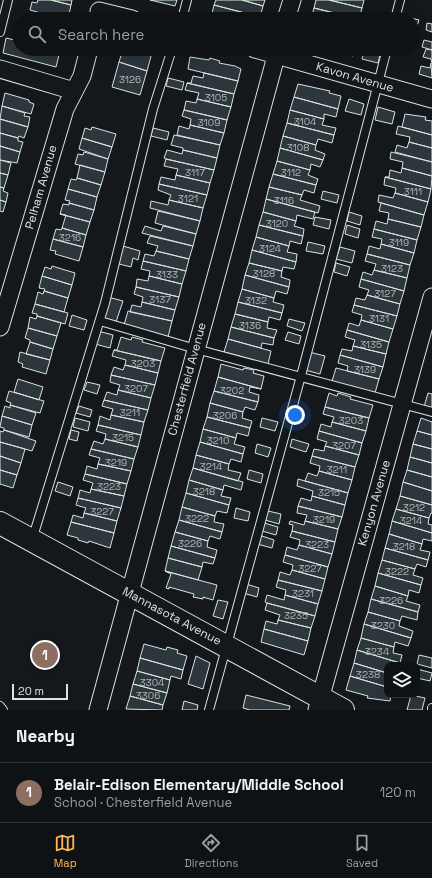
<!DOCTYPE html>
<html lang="en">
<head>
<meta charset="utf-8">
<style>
	:root { --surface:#0f1215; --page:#1d2022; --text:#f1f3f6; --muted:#9b9ea0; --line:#2f3234; --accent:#ffb74d }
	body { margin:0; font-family:"Space Grotesk",sans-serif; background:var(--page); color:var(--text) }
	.controls { position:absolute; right:12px; bottom:12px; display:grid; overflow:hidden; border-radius:8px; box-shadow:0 4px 16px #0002 }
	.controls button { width:36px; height:36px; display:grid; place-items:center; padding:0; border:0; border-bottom:1px solid var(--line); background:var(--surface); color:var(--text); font:20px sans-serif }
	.scale { position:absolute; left:12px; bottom:10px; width:56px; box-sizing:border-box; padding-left:4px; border:2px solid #d8e6dc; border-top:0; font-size:11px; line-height:14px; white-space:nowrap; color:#d8e6dc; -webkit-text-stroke:3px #14181c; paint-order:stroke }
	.you { position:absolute; left:295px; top:415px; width:14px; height:14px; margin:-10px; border:3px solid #fff; border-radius:50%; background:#1a73e8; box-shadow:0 0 0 6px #1a73e833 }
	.badge { display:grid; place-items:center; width:26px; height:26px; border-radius:50%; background:var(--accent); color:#fff; font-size:13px; font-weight:700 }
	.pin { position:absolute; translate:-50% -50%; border:2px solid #fff; box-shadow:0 1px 4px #0006 }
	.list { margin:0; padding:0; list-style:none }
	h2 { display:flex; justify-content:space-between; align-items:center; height:52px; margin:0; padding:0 16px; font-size:17px }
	h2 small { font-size:13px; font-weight:400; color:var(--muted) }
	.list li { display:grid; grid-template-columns:26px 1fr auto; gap:12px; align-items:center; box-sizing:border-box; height:60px; padding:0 16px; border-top:1px solid var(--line) }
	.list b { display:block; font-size:15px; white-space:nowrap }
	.list p { margin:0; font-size:13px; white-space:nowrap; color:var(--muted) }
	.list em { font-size:13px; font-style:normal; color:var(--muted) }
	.icon { flex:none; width:22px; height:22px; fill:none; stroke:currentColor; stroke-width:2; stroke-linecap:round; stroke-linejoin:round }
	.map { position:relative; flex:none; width:432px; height:710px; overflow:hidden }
	.search { position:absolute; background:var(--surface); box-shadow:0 4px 16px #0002; left:12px; right:12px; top:12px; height:44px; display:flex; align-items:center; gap:10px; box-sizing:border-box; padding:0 14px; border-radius:22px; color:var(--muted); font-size:15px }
	.sheet { height:112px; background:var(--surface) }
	nav { display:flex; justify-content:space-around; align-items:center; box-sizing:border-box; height:56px; border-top:1px solid var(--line); background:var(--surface); font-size:11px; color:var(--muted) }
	nav a { display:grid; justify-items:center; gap:2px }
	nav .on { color:var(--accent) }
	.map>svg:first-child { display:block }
	.building { fill:#2c363c; stroke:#d8e6dc }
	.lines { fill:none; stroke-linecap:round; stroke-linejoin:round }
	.lane-casing { stroke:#d8e6dc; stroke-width:10 }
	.street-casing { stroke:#d8e6dc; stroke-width:19 }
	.secondary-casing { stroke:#d8e6dc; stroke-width:24 }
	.lane { stroke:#14181c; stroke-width:8 }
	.street { stroke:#14181c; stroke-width:17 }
	.secondary { stroke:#14181c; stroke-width:22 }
	.labels { text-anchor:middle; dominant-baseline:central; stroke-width:3; stroke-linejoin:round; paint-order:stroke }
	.number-label { font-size:10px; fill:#adbab4 }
	.street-label { font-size:12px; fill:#d8e6dc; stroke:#14181c }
</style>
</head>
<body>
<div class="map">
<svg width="432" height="710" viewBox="0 0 432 710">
	<rect width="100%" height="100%" fill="#14181c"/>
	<path class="building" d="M 38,0 L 51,0 L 71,5 L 68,19 L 61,19 L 30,10 L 32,2 L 37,3 Z
		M 51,0 L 72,0 L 71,5 Z
		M 150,0 L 177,0 L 175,6 Z
		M 216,0 L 242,0 L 263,6 L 260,17 L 214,5 Z
		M 242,0 L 265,0 L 263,6 Z
		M 316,0 L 329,0 L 362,8 L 359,19 L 314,8 Z
		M 329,0 L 364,0 L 362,8 Z
		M 214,5 L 260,17 L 259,19 L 211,18 Z
		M 314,8 L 359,19 L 311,19 Z
		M 35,13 L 61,19 L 33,19 Z
		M 403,16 L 419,20 L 416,29 L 413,28 L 413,19 L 403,19 Z
		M 427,23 L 432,24 L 432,32 L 426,30 Z
		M 6,38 L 19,41 L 19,49 L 52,49 L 60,51 L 56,67 L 3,53 Z
		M 424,40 L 432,42 L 432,50 L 422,47 Z
		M 123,49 L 153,49 L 147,71 L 119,62 Z
		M 326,49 L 355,49 L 353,56 Z
		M 365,49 L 381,50 L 378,63 L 362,59 Z
		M 426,49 L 432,50 L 432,63 L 431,59 L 423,57 Z
		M 190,57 L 209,60 L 210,58 L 220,61 L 219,63 L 235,66 L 241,69 L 238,81 L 188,69 Z
		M 119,62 L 147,71 L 140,95 L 112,87 Z
		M 431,63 L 432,78 L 419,74 L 421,66 L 430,68 Z
		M 204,73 L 238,81 L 234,94 L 187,83 L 191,83 L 193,76 L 203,78 Z
		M 168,78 L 184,82 L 182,90 L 166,86 Z
		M 187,83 L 234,94 L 231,107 L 197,99 L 199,93 L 185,90 Z
		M 298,84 L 330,91 L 329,93 L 341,96 L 338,109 L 294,97 Z
		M 5,93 L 29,100 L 29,102 L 34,104 L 31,114 L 2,106 Z
		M 294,97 L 338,109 L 336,117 L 324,114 L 324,119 L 290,110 Z
		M 197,99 L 231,107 L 227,120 L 184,110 L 186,101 L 196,103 Z
		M 349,99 L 364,104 L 361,115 L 345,111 Z
		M 2,106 L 25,113 L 24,116 L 30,117 L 28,127 L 0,119 Z
		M 378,107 L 395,112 L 392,124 L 375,120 Z
		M 184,110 L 227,120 L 224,133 L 190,125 L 191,119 L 182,116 Z
		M 290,110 L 324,119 L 322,125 L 336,128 L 334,135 L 287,123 Z
		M 405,114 L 426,117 L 425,120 L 432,121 L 432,135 L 402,127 Z
		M 0,119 L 28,127 L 24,138 L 19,136 L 18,138 L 0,133 Z
		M 287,123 L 334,135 L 332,143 L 318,139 L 316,145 L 283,136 Z
		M 190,125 L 224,133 L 220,145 L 177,135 L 179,126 L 189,129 Z
		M 398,126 L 432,135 L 432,148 L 409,142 L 410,137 L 396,134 Z
		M 92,127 L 116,134 L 112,147 L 82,138 L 85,128 L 91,130 Z
		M 153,128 L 169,132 L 167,140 L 151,136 Z
		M 0,133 L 18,138 L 18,141 L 23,142 L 20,152 L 0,146 Z
		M 174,135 L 220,145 L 217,158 L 183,150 L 183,148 L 171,145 Z
		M 283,136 L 316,145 L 315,150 L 325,154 L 323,160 L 280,148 Z
		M 82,138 L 112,147 L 108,159 L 79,149 Z
		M 409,142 L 432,148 L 432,162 L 395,152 L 397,145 L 407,148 Z
		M 0,146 L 20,152 L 17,163 L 0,160 Z
		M 280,148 L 323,160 L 320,167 L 311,164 L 310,170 L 277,161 Z
		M 167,150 L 182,154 L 183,150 L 217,158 L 214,170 L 166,159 L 164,158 Z
		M 84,152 L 108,159 L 105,172 L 75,164 L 78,154 L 83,155 Z
		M 391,152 L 432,162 L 432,176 L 402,168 L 403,162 L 390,159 Z
		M 166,159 L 214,170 L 210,183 L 176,175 L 178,169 L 164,166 Z
		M 0,160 L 11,163 L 8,175 L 0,173 Z
		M 277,161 L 310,170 L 308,175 L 318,179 L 316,185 L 273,174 Z
		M 80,165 L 105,172 L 101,185 L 77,178 Z
		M 402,168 L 432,176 L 431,189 L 385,177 L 389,177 L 390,170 L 401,173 Z
		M 0,173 L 8,175 L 4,188 L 0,187 Z
		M 273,174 L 316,185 L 314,193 L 304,190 L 302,195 L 269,187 Z
		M 176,175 L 210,183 L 207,195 L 159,184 L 161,177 L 175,180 Z
		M 385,177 L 431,189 L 428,202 L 395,193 L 396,188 L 384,185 Z
		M 77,178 L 101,185 L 97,197 L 68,189 L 71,179 L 76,180 Z
		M 159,184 L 207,195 L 203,208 L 169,200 L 171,195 L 158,190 Z
		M 0,187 L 4,188 L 3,191 L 8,193 L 6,202 L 0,200 Z
		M 269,187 L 302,195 L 300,200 L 320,206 L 318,213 L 266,199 Z
		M 68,189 L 97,197 L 94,210 L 69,203 L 70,201 L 65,200 Z
		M 323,191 L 339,195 L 337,203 L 321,199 Z
		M 395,193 L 428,202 L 424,215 L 378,202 L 379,195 L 393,198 Z
		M 266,199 L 315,212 L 313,219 L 297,215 L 296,221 L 263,212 Z
		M 0,200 L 6,202 L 3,212 L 0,211 Z
		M 169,200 L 203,208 L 200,221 L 150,208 L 151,201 L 168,205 Z
		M 69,203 L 94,210 L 90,222 L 60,214 L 63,204 L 69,205 Z
		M 381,203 L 424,215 L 421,227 L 388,219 L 389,213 L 379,211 Z
		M 158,211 L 200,221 L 196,234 L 155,223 Z
		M 263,212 L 296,221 L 294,226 L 304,229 L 303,236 L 259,225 Z
		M 349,212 L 362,216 L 360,225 L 347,221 Z
		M 60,214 L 90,222 L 86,235 L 62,228 L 66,215 Z
		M 315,217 L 331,220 L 329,229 L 313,225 Z
		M 388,219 L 421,227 L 417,240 L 374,229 L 376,221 L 387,224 Z
		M 259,225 L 303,236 L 301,244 L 290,241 L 289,246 L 256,237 Z
		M 347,225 L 360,229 L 358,238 L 345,234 Z
		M 145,226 L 161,231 L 163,226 L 196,234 L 193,246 L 142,233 Z
		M 62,228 L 86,235 L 83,247 L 53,239 L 56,229 L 61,230 Z
		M 374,229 L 417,240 L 414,253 L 381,244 L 382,239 L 372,237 Z
		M 150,236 L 193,246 L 189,259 L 156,251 L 158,246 L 147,243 Z
		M 256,237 L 289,246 L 287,252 L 297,254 L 296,262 L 252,250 Z
		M 53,239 L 83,247 L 79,261 L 55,254 L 56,251 L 50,250 Z
		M 308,242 L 325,246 L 323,254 L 306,251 Z
		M 381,244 L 414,253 L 410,265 L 367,254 L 369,246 L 380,249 Z
		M 123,246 L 140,251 L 138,260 L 133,258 L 131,267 L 115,263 Z
		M 340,247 L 355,251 L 352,263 L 336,259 Z
		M 252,250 L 296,262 L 294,269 L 283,267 L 282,271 L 249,263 Z
		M 156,251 L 189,259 L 186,271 L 143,261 L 145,254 L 154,256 Z
		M 367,254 L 410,265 L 407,278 L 374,270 L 376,264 L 365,261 Z
		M 143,261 L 186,271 L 182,284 L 149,276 L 150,271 L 141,269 Z
		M 249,263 L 282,271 L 281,277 L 290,280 L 289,287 L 245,275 Z
		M 336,263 L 350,267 L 347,276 L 334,272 Z
		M 52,266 L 75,273 L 72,285 L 42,276 L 45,267 L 51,269 Z
		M 374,270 L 407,278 L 404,291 L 361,279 L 363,272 L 372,275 Z
		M 245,275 L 289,287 L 287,294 L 276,291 L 274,298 L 242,289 Z
		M 42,276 L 72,285 L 68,298 L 44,291 L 45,289 L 39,288 Z
		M 149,276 L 182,284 L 179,297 L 136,287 L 137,279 L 148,281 Z
		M 361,279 L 404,291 L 400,304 L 367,295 L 369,290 L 359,287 Z
		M 136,287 L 179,297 L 175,310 L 142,302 L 143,297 L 134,294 Z
		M 242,289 L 274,298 L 273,302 L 284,305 L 282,313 L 238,302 Z
		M 44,291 L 68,298 L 64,312 L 35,304 L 38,292 L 43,294 Z
		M 367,295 L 400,304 L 397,316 L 354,305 L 356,298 L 365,300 Z
		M 108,297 L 123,301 L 116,322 L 102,318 Z
		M 142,302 L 175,310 L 172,321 L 130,312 L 132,305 L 141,307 Z
		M 238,302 L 282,313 L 280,320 L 269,317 L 268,322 L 235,314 Z
		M 35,304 L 68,313 L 65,324 L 37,316 L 37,314 L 32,313 Z
		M 354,305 L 397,316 L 393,329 L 361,320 L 362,315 L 352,312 Z
		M 128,311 L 172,321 L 168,337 L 124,325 Z
		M 235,314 L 268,322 L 267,328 L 277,330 L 274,338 L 231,327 Z
		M 72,315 L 87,320 L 84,330 L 69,326 Z
		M 37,316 L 61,323 L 57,336 L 28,328 L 30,317 L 36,319 Z
		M 289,319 L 305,323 L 302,331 L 287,326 Z
		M 361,320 L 393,329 L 389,342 L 347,330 L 349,323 L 359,326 Z
		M 231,327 L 274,338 L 273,345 L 262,343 L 261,348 L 228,339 Z
		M 28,328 L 57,336 L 53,349 L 30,342 L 30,340 L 25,338 Z
		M 347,330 L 389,342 L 386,354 L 353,346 L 355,340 L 345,337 Z
		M 98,331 L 113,335 L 110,348 L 95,344 Z
		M 288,332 L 301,336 L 299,344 L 285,340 Z
		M 121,337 L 131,340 L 132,337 L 143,340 L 142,342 L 165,348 L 161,361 L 114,350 L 117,350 Z
		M 228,339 L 271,351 L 268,364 L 257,361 L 256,363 L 246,360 L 246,358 L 224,352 Z
		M 30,342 L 53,349 L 50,360 L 26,354 Z
		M 353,346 L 386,354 L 383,367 L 340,355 L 342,349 L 352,351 Z
		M 114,350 L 161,361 L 158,373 L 125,365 L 126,360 L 112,356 Z
		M 20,352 L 50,360 L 46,374 L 22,367 L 23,364 L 18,362 Z
		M 309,352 L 325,356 L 320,374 L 305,370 Z
		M 340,355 L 383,367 L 379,379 L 347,371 L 348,366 L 338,363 Z
		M 221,364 L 243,370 L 244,368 L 254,370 L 253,373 L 264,376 L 261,389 L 218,377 Z
		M 125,365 L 158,373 L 155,385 L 111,375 L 114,367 L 123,370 Z
		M 336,368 L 379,379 L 375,393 L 354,387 L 353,389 L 332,381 Z
		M 111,375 L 155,385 L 151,398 L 118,390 L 120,385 L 110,382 Z
		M 218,377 L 261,389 L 250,387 L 249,392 L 259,395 L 258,402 L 214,391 Z
		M 18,379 L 43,387 L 39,400 L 14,392 Z
		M 87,382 L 100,385 L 97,394 L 84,390 Z
		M 118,390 L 151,398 L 148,410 L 104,400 L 107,392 L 117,395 Z
		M 9,391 L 44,401 L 40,413 L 10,405 L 11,403 L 6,401 Z
		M 214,391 L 258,402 L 255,410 L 245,407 L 243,412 L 210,403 Z
		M 329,393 L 337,396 L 338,393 L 351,397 L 350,399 L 373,405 L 369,418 L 325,407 Z
		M 428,393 L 432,394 L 432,410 L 424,407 Z
		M 104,400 L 148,410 L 144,422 L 111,415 L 113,409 L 102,406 Z
		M 210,403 L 243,412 L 242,418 L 252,421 L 250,428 L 207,417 Z
		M 10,405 L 36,413 L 32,425 L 2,416 L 5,406 L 10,408 Z
		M 79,406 L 92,410 L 90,417 L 76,413 Z
		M 325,407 L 369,418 L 366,431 L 332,422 L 334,417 L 323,414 Z
		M 111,415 L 144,422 L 141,435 L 98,425 L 100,416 L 110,420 Z
		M 2,416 L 32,425 L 29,437 L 4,430 L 4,428 L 0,427 Z
		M 207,417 L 250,428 L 248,436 L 237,433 L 236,438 L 203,429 Z
		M 75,418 L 90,422 L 88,431 L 73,427 Z
		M 262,418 L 278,422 L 275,431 L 260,427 Z
		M 421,418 L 432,422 L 432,435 L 417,431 Z
		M 332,422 L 366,431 L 362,443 L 319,431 L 321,424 L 331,427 Z
		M 98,425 L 141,435 L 138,447 L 105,439 L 106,434 L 96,431 Z
		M 203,429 L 236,438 L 234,444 L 245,447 L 243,454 L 200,442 Z
		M 4,430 L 36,441 L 32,451 L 0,442 L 0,431 L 3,432 Z
		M 71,430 L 79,432 L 77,441 L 69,439 Z
		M 319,431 L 362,443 L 359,455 L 325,446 L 327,442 L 317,439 Z
		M 417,431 L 432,435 L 432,449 L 413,444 Z
		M 105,439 L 138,447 L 134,459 L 91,449 L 94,441 L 103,444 Z
		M 292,439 L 309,444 L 306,452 L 290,447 Z
		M 0,442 L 25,449 L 21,463 L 0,456 Z
		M 200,442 L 243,454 L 241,462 L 231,459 L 229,464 L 196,455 Z
		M 257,444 L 271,448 L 268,457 L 255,453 Z
		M 413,444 L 432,449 L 432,463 L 410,457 Z
		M 325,446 L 359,455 L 355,467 L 312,456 L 314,449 L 324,451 Z
		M 91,449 L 134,459 L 131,471 L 98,464 L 100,458 L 89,455 Z
		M 196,455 L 229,464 L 228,470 L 241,473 L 238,481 L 193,468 Z
		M 0,456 L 21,463 L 17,475 L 0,470 Z
		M 312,456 L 355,467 L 352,480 L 319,471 L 320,466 L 310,463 Z
		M 410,457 L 432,463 L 432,477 L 407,470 Z
		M 98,464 L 131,471 L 127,484 L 85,474 L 87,466 L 97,469 Z
		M 193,468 L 243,482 L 241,490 L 224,485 L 223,490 L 189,480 Z
		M 0,470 L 17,475 L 13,488 L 0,484 Z
		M 249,470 L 263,474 L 261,483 L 247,479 Z
		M 407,470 L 432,477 L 432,491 L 403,482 Z
		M 319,471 L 352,480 L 348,493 L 305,481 L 308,473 L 317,476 Z
		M 85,474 L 127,484 L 124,496 L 91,489 L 93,483 L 83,480 Z
		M 298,479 L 348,493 L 345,505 L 312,496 L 313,491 L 297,486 Z
		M 189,480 L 223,490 L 221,496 L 231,498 L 229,505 L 186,493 Z
		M 58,482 L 73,487 L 70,496 L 55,491 Z
		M 403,482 L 432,491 L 432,505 L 400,496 Z
		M 91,489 L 124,496 L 121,508 L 78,498 L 80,490 L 90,493 Z
		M 186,493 L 229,505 L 227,513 L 217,511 L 215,516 L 182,507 Z
		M 312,496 L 345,505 L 342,517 L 298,506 L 301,498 L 311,501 Z
		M 400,496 L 432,505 L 432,513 L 431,513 L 429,518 L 396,509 Z
		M 78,498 L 121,508 L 117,521 L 84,513 L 86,508 L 76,505 Z
		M 298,506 L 342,517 L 338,529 L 305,521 L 307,515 L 297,513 Z
		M 182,507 L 215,516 L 214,522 L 224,524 L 222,532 L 179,520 Z
		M 236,508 L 250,512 L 248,521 L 234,518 Z
		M 396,509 L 429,518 L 428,524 L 432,525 L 432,533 L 392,521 Z
		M 268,511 L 281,514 L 279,524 L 265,520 Z
		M 84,513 L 117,521 L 114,533 L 71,522 L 73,515 L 83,518 Z
		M 179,520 L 222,532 L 220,539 L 210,536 L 208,541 L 175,532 Z
		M 290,521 L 304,525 L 305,521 L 338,529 L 335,542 L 292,531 L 293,525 L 289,524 Z
		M 392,521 L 432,533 L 432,541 L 423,539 L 422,544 L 389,534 Z
		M 71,522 L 114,533 L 110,548 L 89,541 L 88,543 L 78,540 L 78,538 L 67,535 Z
		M 264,523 L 278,527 L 276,535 L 262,531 Z
		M 292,531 L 335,542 L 332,554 L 299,545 L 300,540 L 290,537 Z
		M 175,532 L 208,541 L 207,547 L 217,550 L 215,558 L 171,546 Z
		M 389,534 L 422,544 L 420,550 L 430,552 L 428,560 L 385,548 Z
		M 259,535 L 274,540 L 272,548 L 257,544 Z
		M 299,545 L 332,554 L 328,567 L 285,555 L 287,547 L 297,550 Z
		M 171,546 L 215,558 L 213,564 L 203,562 L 202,567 L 168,558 Z
		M 385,548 L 428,560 L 426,567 L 417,564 L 415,569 L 382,560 Z
		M 285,555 L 328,567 L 325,579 L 292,570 L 293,565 L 283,562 Z
		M 168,558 L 202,567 L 198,580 L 165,571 Z
		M 382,560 L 415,569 L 413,575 L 423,578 L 421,585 L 378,573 Z
		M 292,570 L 325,579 L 322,591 L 278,580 L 280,572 L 290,575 Z
		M 165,571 L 217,585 L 213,600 L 203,597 L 203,599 L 193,597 L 194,594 L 169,587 L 169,589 L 166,588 L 171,574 Z
		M 378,573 L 421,585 L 419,593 L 409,590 L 408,596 L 375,586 Z
		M 278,580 L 322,591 L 318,604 L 285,595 L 286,590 L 276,587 Z
		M 246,584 L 259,588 L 257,597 L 243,593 Z
		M 375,586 L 408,596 L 406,601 L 420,605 L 418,612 L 371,599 Z
		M 267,595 L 284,600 L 285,595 L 318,604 L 315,616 L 267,603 L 265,602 Z
		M 371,599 L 418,612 L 417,620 L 402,616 L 400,621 L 368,612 Z
		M 218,600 L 228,602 L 223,619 L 213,616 Z
		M 267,603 L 315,616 L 311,628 L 278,620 L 280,615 L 265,610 Z
		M 368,612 L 400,621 L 399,626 L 413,631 L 411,638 L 364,624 Z
		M 278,620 L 311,628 L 308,641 L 264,629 L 266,621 L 277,624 Z
		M 364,624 L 411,638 L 408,646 L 395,642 L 394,647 L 361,638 Z
		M 264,629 L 308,641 L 304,655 L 261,642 Z
		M 361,638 L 394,647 L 393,653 L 402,655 L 400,663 L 357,650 Z
		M 144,644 L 166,650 L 167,647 L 178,650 L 177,653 L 187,656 L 183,670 L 140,658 Z
		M 357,650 L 400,663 L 400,665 L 387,665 L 387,673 L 354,663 Z
		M 419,655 L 432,658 L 432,668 L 417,664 Z
		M 196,656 L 210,663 L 203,689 L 188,684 Z
		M 140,658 L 183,670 L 181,679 L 171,676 L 170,680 L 137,671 Z
		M 354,663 L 387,673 L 387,687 L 350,676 Z
		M 417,669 L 432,673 L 430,681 L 417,678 Z
		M 137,671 L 170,680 L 167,693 L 133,684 Z
		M 350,676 L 387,687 L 387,695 L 391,695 L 390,701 L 367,698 L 368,696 L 346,690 Z
		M 133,684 L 167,693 L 163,705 L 130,696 Z
		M 246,695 L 290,706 L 289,710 L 250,710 L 243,708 Z
		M 411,695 L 425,698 L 422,710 L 407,710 Z
		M 130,696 L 163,705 L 162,710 L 126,709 Z
		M 184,701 L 198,705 L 197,710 L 182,710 Z"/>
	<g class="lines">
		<g class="lane-casing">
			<path id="lane" d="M 182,19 L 187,0
				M 395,19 L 400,0
				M 0,32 L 8,0
				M 100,321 L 196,349 L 432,412
				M 32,540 L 105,303 L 153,109 L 172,49
				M 0,706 L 3,710
				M 209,710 L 301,376 L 387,49
				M 432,710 L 432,708"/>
		</g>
		<g class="street-casing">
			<path id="street" d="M 99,11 L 132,19
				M 286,19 L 292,0
				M 255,49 L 432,99
				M 0,69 L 74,91
				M 0,327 L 65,109 L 82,76 L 89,49
				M 98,710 L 278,49
				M 317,710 L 432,297"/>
		</g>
		<g class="secondary-casing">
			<path id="secondary" d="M 0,523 L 343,710"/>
		</g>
		<use href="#lane" class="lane"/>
		<use href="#street" class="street"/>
		<use href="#secondary" class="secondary"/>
	</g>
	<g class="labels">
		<g class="number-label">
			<text x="130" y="79">3126</text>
			<text x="216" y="97">3105</text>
			<text x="305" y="121">3104</text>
			<text x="209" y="122">3109</text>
			<text x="298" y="147">3108</text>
			<text x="195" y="172">3117</text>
			<text x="291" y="172">3112</text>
			<text x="413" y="191">3111</text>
			<text x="188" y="198">3121</text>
			<text x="284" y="200">3116</text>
			<text x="277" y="223">3120</text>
			<text x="70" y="237">3216</text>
			<text x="399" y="242">3119</text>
			<text x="270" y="248">3124</text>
			<text x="392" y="268">3123</text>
			<text x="264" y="273">3128</text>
			<text x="167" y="274">3133</text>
			<text x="385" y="293">3127</text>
			<text x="160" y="299">3137</text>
			<text x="256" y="300">3132</text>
			<text x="379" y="318">3131</text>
			<text x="250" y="325">3136</text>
			<text x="371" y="344">3135</text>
			<text x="143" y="363">3203</text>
			<text x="365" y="369">3139</text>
			<text x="136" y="388">3207</text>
			<text x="232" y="390">3202</text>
			<text x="130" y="412">3211</text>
			<text x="225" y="415">3206</text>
			<text x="351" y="420">3203</text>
			<text x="123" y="437">3215</text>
			<text x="218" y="440">3210</text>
			<text x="344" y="445">3207</text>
			<text x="116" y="462">3219</text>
			<text x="211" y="466">3214</text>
			<text x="337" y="469">3211</text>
			<text x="109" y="486">3223</text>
			<text x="204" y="491">3218</text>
			<text x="329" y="492">3215</text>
			<text x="414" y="507">3212</text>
			<text x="102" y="511">3227</text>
			<text x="197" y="518">3222</text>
			<text x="324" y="519">3219</text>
			<text x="411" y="520">3214</text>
			<text x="190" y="543">3226</text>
			<text x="317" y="544">3223</text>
			<text x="404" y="546">3218</text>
			<text x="310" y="568">3227</text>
			<text x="397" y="571">3222</text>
			<text x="303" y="593">3231</text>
			<text x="391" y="600">3226</text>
			<text x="296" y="615">3235</text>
			<text x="383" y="625">3230</text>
			<text x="377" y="651">3234</text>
			<text x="368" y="674">3238</text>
			<text x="152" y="682">3304</text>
			<text x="148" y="695">3306</text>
		</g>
		<g class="street-label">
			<text transform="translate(355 77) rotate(16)">Kavon Avenue</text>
			<text transform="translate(41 187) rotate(-74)">Pelham Avenue</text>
			<text transform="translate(187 379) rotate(-75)">Chesterfield Avenue</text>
			<text transform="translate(374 503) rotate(-74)">Kenyon Avenue</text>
			<text transform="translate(172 616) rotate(28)">Mannasota Avenue</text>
		</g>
	</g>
</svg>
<div class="controls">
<button><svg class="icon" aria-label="layers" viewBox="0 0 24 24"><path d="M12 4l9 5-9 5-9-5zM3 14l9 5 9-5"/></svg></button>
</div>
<div class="scale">20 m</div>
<div class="you"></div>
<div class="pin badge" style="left:45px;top:655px;background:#8d6e63">1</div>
<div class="search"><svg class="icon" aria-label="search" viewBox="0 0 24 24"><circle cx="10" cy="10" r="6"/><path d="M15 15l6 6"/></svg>Search here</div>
</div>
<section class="sheet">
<h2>Nearby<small></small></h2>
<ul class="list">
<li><span class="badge" style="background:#8d6e63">1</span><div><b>Belair-Edison Elementary/Middle School</b><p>School · Chesterfield Avenue</p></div><em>120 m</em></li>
</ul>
</section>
<nav>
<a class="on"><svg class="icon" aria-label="map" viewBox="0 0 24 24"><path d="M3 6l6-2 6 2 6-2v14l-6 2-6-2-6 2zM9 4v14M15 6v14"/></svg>Map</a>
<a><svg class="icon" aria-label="directions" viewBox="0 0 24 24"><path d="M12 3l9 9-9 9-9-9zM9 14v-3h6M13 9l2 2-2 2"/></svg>Directions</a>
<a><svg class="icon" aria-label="saved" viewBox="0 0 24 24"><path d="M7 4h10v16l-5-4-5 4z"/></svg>Saved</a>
</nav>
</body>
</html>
